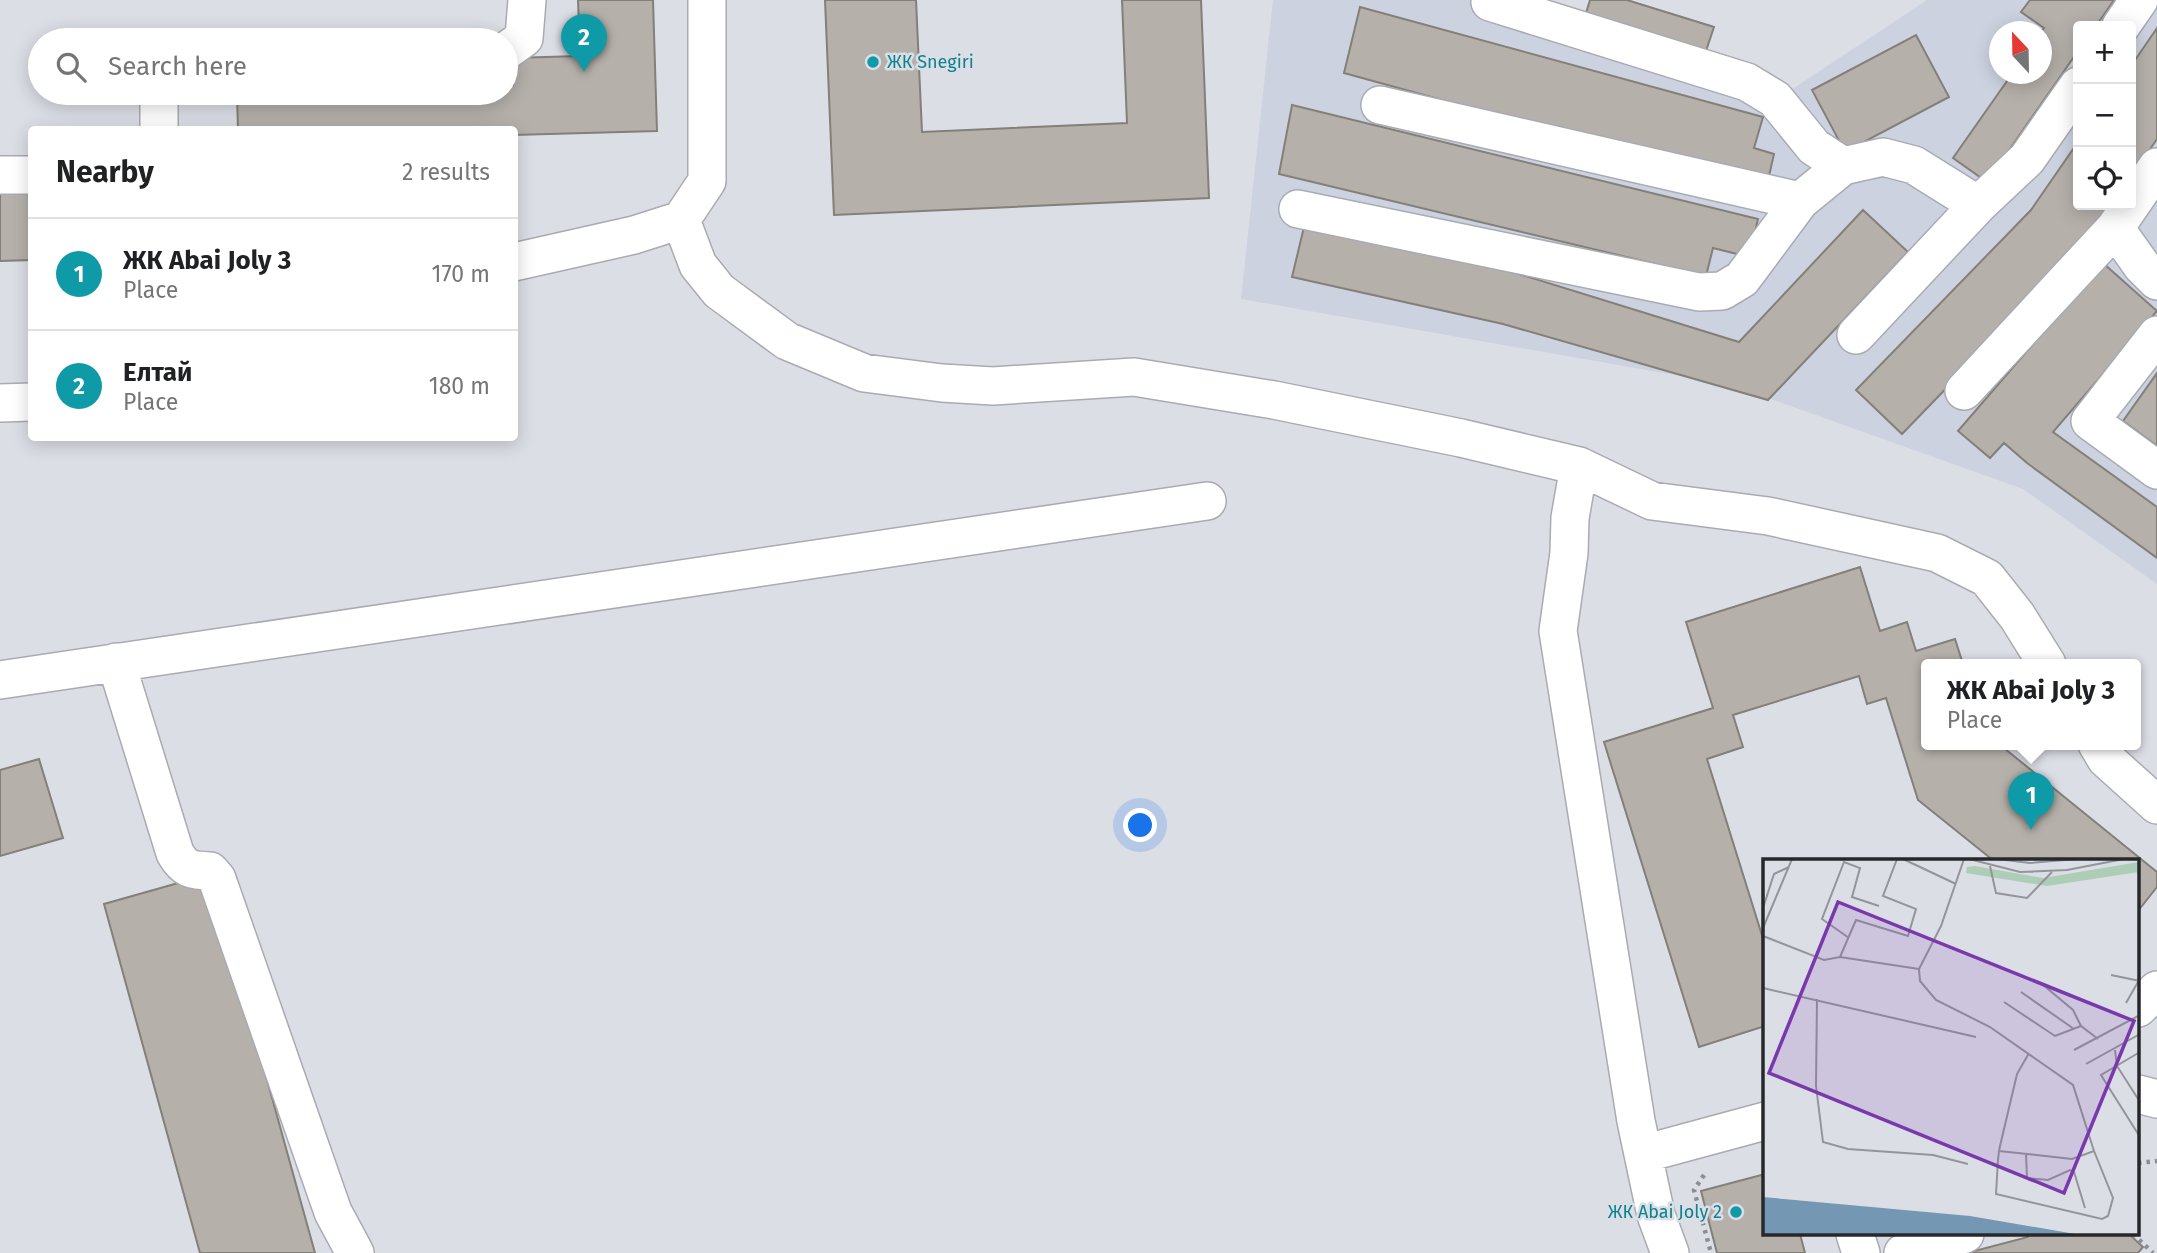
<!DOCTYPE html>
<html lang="en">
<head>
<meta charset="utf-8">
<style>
	:root { --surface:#fff; --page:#f6f6f6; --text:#202124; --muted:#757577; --line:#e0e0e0; --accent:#0b8043 }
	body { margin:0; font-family:"Fira Sans",sans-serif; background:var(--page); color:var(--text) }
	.controls { position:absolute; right:21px; top:21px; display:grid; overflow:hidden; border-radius:7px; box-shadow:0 4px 18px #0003 }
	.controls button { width:63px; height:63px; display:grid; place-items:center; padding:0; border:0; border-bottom:2px solid var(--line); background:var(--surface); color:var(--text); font:35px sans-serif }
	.compass { position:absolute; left:1989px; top:21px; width:63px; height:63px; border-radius:50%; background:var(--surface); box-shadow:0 4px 18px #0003; rotate:338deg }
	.you { position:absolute; left:1141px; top:826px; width:24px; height:24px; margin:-18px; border:5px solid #fff; border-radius:50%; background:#1a73e8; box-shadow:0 0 0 10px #1a73e833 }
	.badge { display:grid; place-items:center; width:46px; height:46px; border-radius:50%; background:var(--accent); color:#fff; font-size:23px; font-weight:700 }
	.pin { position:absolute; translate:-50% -58px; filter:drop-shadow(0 2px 4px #0008) }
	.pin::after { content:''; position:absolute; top:37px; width:24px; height:21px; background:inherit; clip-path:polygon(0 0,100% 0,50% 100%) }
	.popup { position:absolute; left:1921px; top:659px; width:220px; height:91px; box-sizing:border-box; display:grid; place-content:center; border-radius:7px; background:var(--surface); filter:drop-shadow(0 2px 5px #0005); font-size:23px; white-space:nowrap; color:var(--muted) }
	.popup b { font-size:26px; color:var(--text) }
	.popup::after { content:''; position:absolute; left:50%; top:100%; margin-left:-14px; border:14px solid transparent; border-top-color:var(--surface) }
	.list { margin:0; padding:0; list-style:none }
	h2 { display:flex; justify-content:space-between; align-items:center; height:91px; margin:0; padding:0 28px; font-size:30px }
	h2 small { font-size:23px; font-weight:400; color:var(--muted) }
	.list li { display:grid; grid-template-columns:46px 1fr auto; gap:21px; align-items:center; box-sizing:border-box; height:112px; padding:0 28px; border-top:2px solid var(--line) }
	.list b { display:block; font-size:26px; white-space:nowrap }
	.list p { margin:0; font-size:23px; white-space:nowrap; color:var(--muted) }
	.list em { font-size:23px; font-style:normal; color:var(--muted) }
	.icon { flex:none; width:38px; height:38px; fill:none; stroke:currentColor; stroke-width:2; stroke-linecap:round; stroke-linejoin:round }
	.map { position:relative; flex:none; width:2157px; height:1253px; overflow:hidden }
	.search { position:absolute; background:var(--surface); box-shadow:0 4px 18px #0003; left:28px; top:28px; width:490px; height:77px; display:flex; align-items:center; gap:18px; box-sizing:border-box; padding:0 24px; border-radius:38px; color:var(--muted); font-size:26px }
	.panel { position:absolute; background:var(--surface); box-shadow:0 4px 18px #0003; left:28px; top:126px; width:490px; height:315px; border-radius:7px }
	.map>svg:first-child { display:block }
	.built { fill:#cdd2e0; fill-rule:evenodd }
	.building { fill:#b5b0aa; stroke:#837f79; stroke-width:2 }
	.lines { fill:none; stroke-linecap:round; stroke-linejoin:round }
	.minor-casing { stroke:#a9abb3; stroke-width:40 }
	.path { stroke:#8c8d93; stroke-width:4.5; stroke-dasharray:3.5 5; stroke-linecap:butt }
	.minor { stroke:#fff; stroke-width:37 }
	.culture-dot { fill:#0f9aa8; stroke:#dcdee6; stroke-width:2.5 }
	.labels { text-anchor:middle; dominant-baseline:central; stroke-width:5; stroke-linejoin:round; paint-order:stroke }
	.culture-label { font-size:18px; fill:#0d838f; stroke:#dcdee6; text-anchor:start }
	.inset-road { fill:none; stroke:#94959b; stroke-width:2 }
	.view { fill:#7939ad; fill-opacity:0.15; stroke:#7939ad; stroke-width:3.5 }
	.inset-edge { fill:none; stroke:#27282b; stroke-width:3.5 }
</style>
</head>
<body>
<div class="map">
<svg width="2157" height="1253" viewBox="0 0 2157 1253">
	<rect width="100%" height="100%" fill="#dcdee6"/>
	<path class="built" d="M 1273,0 L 1535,0 L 1794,88 L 1927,0 L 2157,0 L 2157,584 L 2023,489 L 1732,385 L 1241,299 ZM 2078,26 L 2131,26 L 2131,205 L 2078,205 ZM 2000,32 L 2042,32 L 2042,74 L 2000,74 Z"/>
	<path class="building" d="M 578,0 L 653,0 L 657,131 L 514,135 L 514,130 L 238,130 L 237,94 L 506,93 L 506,86 L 513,85 L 512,58 L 580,56 Z
		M 825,0 L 916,0 L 922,132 L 1127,123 L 1122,0 L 1201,0 L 1209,198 L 834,215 Z
		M 1590,0 L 1627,0 L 1714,27 L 1702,63 L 1582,26 Z
		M 2030,0 L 2114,0 L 2096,26 L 2078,26 L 2078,51 L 1987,182 L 1953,158 L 2012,74 L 2042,74 L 2041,32 L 2044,28 L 2021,12 Z
		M 1360,7 L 1763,117 L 1754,148 L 1774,154 L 1766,189 L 1344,73 Z
		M 2157,28 L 2157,139 L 2131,177 L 2131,66 Z
		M 1916,35 L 1949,97 L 1845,152 L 1812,90 Z
		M 1292,105 L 1758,219 L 1749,257 L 1713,248 L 1706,276 L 1279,174 Z
		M 2078,142 L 2078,205 L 2112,205 L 2080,250 L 1902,434 L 1856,390 L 2031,210 Z
		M 32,181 L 32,260 L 0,261 L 0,182 Z
		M 1863,210 L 1908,252 L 1768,400 L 1503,324 L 1292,277 L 1304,227 L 1516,273 L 1739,342 Z
		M 2103,263 L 2157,311 L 2053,432 L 2157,507 L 2157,558 L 2027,463 L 2004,443 L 1990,458 L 1958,431 Z
		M 2157,373 L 2157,446 L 2123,421 Z
		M 1860,567 L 1880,631 L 1907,622 L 1916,651 L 1955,639 L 1963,664 L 1926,664 L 1926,744 L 1999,744 L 2157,872 L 2157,887 L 2138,911 L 2138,861 L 1994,861 L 1918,800 L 1886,698 L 1867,704 L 1859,676 L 1733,715 L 1743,747 L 1707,759 L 1765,945 L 1765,1026 L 1699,1047 L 1604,742 L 1713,708 L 1686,622 Z
		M 39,759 L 63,838 L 0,856 L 0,770 Z
		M 210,874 L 315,1253 L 200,1253 L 104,904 Z
		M 1765,1174 L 1765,1234 L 1800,1234 L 1805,1253 L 1717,1253 L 1701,1191 Z
		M 2030,1234 L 2129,1234 L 2143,1247 L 2138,1253 L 1967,1253 L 2028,1237 Z"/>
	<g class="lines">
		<g class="minor-casing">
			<path id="minor" d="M 1490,2 L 1747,82 L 1775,99 L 1814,147 L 1843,166
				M 2121,26 L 2139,0
				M 506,51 L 524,38 L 527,0
				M 1380,105 L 1800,201
				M 159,130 L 159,93
				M 0,175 L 32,175
				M 1298,209 L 1699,292 L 1722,291 L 1742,279 L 1800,201 L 1843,166 L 1883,157 L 1914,165 L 1978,205
				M 681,220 L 698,265 L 719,291 L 787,341 L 864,373 L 942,383 L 993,386 L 1134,377 L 1274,400 L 1461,438 L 1579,466 L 1652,501 L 1768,516 L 1937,553 L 1987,578 L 2017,616 L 2047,664
				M 2115,228 L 2142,266 L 2157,281
				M 514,262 L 634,235 L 681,220 L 707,181 L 707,0
				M 1856,335 L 1978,205 L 2027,159 L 2078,86
				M 2157,335 L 2090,421 L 2157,470
				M 1964,391 L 2115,228 L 2157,167
				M 0,403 L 32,402
				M 1579,466 L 1570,518 L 1569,553 L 1558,631 L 1636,1121 L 1656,1215 L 1670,1253
				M 116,662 L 175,853 C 185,870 191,870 210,871 L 217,879 L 333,1212 L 355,1253
				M 0,680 L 1207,501
				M 2097,744 L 2106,759 L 2157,805
				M 2138,1008 L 2157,990
				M 2138,1094 L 2157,1099
				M 1643,1154 L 1765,1121
				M 1855,1234 L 1861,1253
				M 1903,1253 L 1965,1234"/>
		</g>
		<path class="path" d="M 2138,1163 L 2157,1161
			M 1704,1175 L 1694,1190 L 1711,1253
			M 2133,1234 L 2153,1253"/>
		<use href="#minor" class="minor"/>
	</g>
	<g class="culture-dot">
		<circle cx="873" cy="62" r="7"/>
		<circle cx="1736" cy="1212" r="7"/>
	</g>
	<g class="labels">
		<g class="culture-label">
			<text x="887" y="62">ЖК Snegiri</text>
			<text x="1722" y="1212" text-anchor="end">ЖК Abai Joly 2</text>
		</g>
	</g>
	<g transform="translate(1763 859)">
		<rect width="376" height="376" fill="#dcdee6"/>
		<path d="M 376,3 L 376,13 L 284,27 L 203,14 L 204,8 L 212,7 L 280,19 Z" fill="#aecdb6"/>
		<path d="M 0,338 L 207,357 L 318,376 L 0,376 Z" fill="#7497b3"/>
		<path class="inset-road" d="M 140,0 L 193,25M 201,0 L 178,67 L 156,110 L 157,122 L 173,141 L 227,168 L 310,226 L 331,292M 206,0 L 257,13 L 304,11 L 361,0M 234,0 L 267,4 L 314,0M 227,7 L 233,34 L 264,39 L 289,13M 0,49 L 11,15 L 26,8M 0,69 L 29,0M 0,77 L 61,101 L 77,98 L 156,110M 86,79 L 59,60 L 81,3 L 97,9 L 89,38 L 116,47M 77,98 L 93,61 L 145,77 L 153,50 L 120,37 L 134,0M 348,116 L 377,122M 279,125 L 310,151 L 318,167M 0,129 L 213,178M 258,133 L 311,170M 54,140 L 53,227 L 60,283 L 85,290 L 170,296 L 205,305M 241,143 L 292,177 L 318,167 L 335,180M 363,144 L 375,123M 311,191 L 377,156M 352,191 L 354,207 L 377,243M 377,193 L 338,216 L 377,278M 323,205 L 377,175M 236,292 L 309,300 L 331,292 L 350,339 L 345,357 L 339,360 L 233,335 L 235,301 L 236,292 L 237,287 L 254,215 L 266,194M 263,295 L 264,319 L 285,321 L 307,311 L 311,313 L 322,349"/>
		<path class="view" d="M 75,43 L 371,162 L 301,334 L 6,214 Z"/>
		<rect width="376" height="376" class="inset-edge"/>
	</g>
</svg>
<div class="controls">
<button>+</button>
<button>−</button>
<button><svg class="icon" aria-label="locate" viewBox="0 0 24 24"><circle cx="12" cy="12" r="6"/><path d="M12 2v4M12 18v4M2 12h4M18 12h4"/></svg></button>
</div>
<svg class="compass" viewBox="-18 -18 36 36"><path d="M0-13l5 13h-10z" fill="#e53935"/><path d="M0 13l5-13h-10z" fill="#757577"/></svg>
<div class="you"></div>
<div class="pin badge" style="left:2031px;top:830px;background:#0f9aa8">1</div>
<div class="popup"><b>ЖК Abai Joly 3</b>Place</div>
<div class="pin badge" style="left:584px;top:72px;background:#0f9aa8">2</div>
<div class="search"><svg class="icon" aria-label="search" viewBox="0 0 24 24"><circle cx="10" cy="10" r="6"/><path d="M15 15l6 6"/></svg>Search here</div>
<section class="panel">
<h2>Nearby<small>2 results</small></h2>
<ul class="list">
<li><span class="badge" style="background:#0f9aa8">1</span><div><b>ЖК Abai Joly 3</b><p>Place</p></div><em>170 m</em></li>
<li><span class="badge" style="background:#0f9aa8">2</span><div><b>Елтай</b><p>Place</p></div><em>180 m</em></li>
</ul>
</section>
</div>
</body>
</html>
